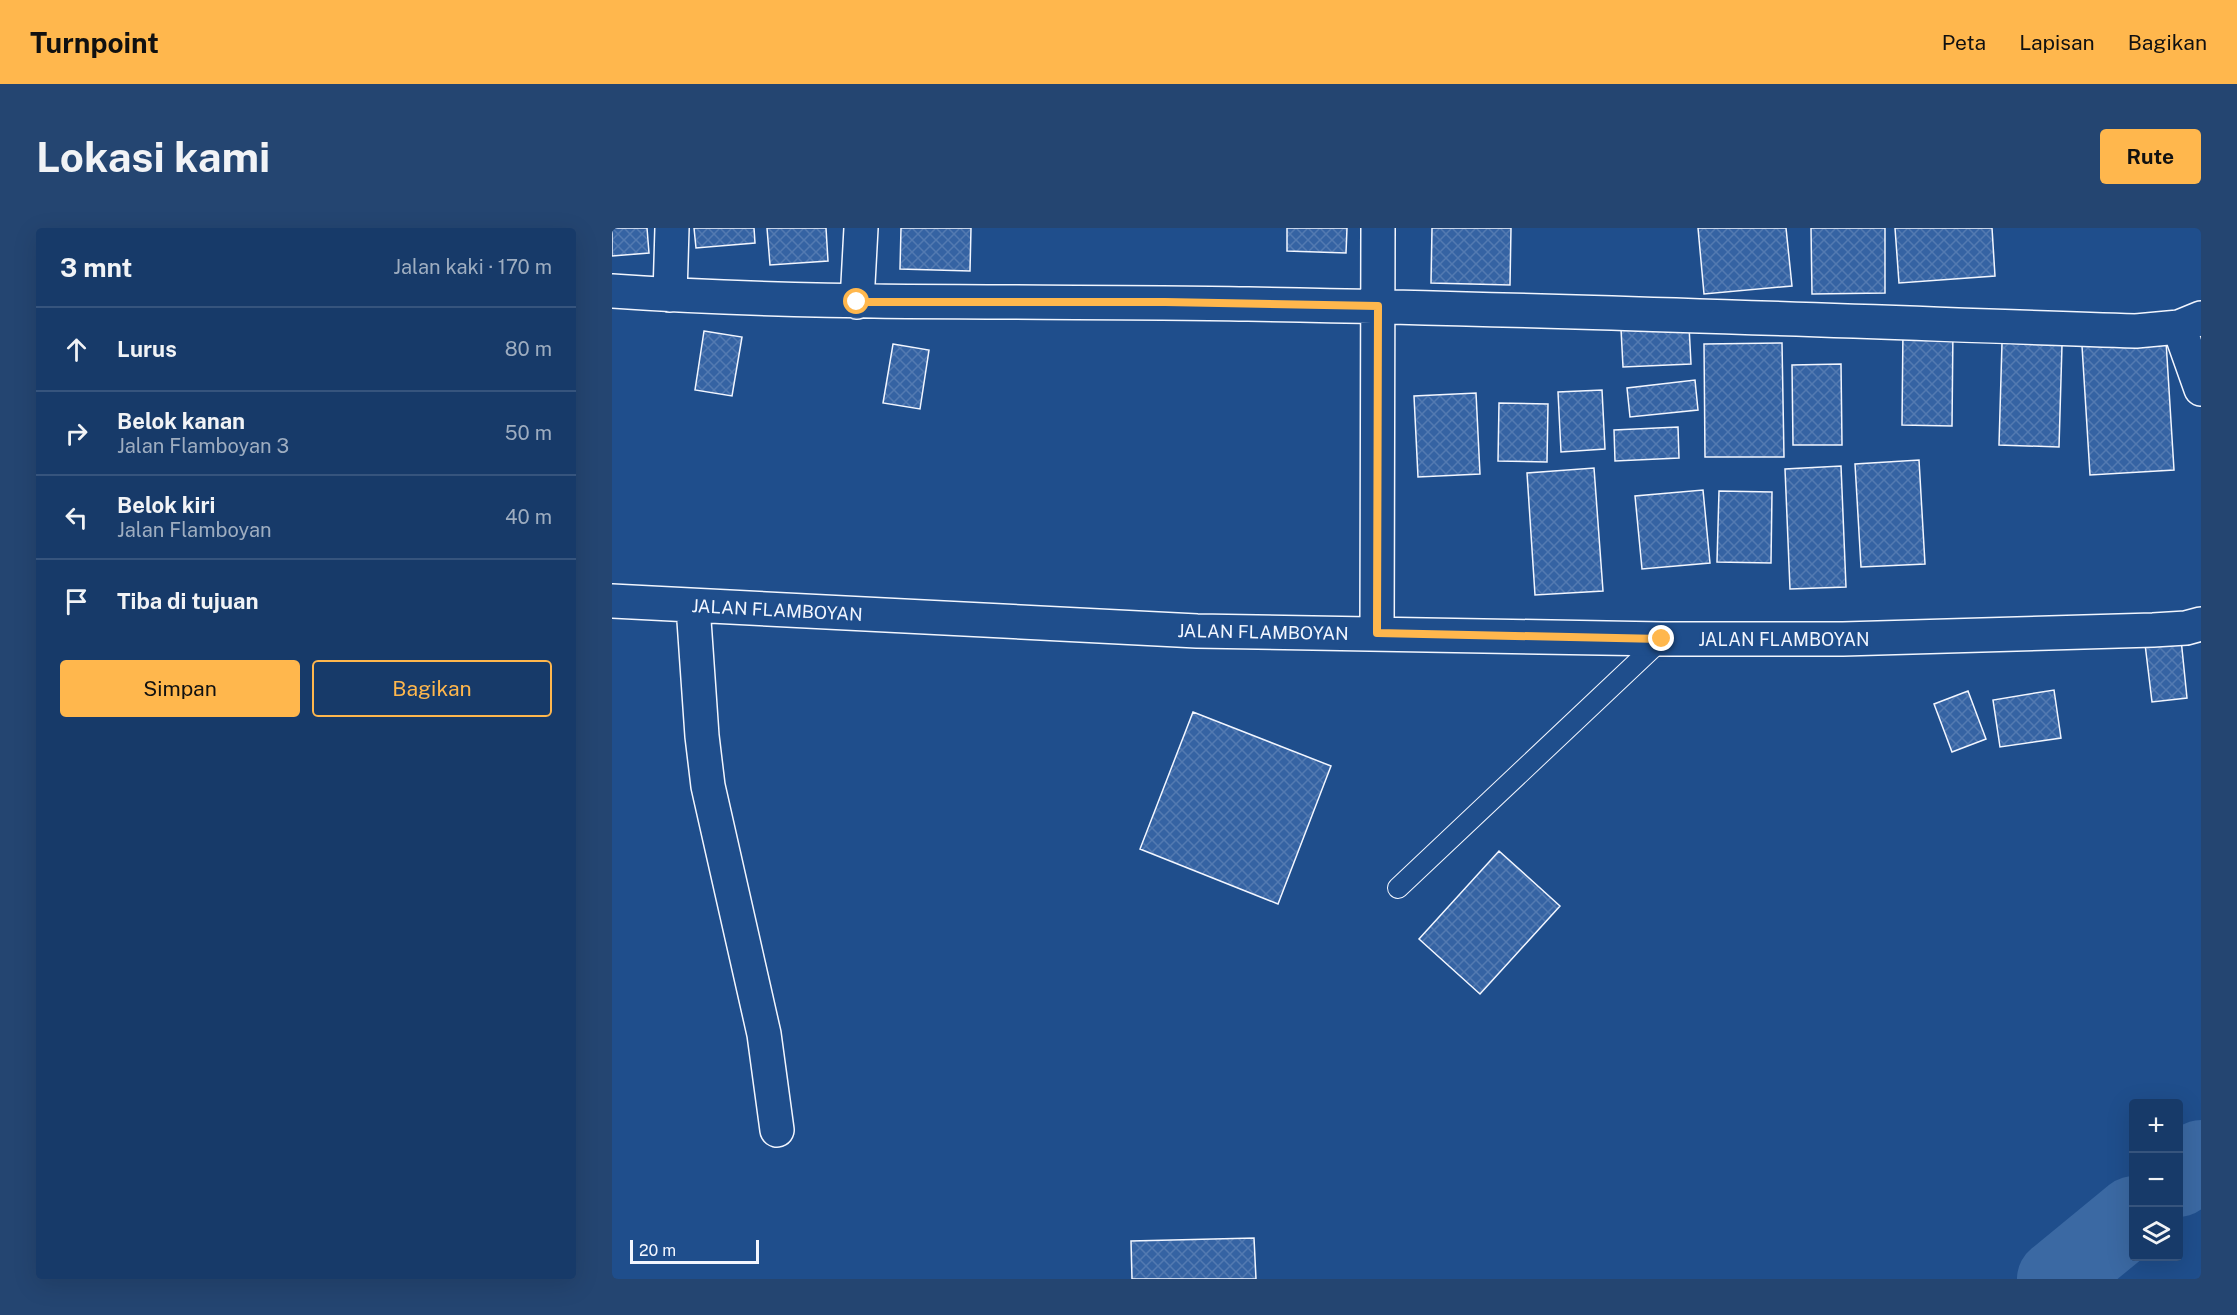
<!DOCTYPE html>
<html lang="id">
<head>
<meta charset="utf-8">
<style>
	:root { --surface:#173a69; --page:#244571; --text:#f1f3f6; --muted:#9eadc0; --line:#36547d; --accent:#ffb74d }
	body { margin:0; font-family:"Public Sans",sans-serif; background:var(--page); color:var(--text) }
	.controls { position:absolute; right:18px; bottom:18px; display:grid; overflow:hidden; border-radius:6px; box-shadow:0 6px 24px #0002 }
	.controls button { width:54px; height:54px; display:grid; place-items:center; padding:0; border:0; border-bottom:2px solid var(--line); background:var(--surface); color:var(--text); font:30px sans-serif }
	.scale { position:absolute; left:18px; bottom:15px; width:129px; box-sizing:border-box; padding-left:6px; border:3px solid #f2f6ff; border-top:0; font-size:16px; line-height:21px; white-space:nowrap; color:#f2f6ff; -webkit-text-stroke:4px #1f4e8c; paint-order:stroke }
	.stop { position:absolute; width:18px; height:18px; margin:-14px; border:4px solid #ffb74d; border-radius:50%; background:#fff }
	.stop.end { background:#ffb74d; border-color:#fff; box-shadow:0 2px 6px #0008 }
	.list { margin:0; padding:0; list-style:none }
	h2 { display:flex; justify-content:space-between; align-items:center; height:78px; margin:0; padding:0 24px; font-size:26px }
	h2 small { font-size:20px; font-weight:400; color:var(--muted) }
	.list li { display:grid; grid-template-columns:39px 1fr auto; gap:18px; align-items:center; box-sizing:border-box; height:84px; padding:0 24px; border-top:2px solid var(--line) }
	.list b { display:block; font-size:22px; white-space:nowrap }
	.list p { margin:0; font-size:20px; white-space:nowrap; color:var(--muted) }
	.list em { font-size:20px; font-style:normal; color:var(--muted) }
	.actions { display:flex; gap:12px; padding:18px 24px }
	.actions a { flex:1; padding:14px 0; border:2px solid var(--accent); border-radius:6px; text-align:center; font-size:21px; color:var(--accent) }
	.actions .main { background:var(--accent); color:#111 }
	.icon { flex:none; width:33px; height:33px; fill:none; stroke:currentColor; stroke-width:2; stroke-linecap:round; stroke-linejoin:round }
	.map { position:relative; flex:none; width:1589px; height:1051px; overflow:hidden; border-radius:6px }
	header { display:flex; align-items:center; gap:36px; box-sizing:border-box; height:84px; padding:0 30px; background:var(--accent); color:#111 }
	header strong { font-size:28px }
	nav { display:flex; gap:33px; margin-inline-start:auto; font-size:21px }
	.intro { display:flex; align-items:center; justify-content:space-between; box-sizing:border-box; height:144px; padding:0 36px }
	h1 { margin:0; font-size:42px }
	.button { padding:15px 27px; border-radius:6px; background:var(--accent); color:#111; font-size:21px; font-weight:700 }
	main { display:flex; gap:36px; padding:0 36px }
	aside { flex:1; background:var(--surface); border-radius:6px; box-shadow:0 6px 24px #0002 }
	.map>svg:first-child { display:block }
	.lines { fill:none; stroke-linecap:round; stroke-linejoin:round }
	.river { stroke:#3b69a3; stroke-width:78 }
	.building { fill:url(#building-cross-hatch); stroke:#f2f6ff; stroke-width:1.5 }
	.lane-casing { stroke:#f2f6ff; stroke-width:22 }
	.street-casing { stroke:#f2f6ff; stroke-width:36 }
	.lane { stroke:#1f4e8c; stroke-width:20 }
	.street { stroke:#1f4e8c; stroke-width:33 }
	.route { stroke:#ffb74d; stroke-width:8 }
	.labels { text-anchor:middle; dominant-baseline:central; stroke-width:4.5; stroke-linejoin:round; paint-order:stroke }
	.street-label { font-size:18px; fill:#f2f6ff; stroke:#1f4e8c }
</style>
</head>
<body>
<header>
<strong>Turnpoint</strong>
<nav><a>Peta</a><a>Lapisan</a><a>Bagikan</a></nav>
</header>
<div class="intro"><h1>Lokasi kami</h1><a class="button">Rute</a></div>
<main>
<aside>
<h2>3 mnt<small>Jalan kaki · 170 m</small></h2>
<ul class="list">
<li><svg class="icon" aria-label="ahead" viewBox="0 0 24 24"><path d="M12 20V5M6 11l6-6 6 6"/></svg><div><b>Lurus</b></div><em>80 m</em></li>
<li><svg class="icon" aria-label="right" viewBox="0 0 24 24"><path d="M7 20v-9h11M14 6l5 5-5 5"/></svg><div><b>Belok kanan</b><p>Jalan Flamboyan 3</p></div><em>50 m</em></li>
<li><svg class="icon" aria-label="left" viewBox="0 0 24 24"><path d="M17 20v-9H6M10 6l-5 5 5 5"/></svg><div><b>Belok kiri</b><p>Jalan Flamboyan</p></div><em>40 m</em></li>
<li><svg class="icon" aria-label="arrive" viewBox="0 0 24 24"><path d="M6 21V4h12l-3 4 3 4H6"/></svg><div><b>Tiba di tujuan</b></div></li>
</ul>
<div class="actions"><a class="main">Simpan</a><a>Bagikan</a></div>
</aside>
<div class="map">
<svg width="1589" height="1051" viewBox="0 0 1589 1051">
	<defs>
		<pattern id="building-cross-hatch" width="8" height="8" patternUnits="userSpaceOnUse" patternTransform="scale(1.5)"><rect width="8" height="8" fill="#3563a3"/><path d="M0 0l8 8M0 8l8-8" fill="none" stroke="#537ab1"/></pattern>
	</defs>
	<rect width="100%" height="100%" fill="#1f4e8c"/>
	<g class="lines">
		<path class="river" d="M 1566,950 L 1589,931
			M 1444,1051 L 1522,987"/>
	</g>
	<path class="building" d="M 0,0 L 35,0 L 37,25 L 0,28 Z
		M 82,0 L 142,0 L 143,15 L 84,20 Z
		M 155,0 L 214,0 L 216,33 L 158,37 Z
		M 289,0 L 359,0 L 358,43 L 288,41 Z
		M 675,0 L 735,0 L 734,25 L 675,23 Z
		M 820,0 L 899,0 L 898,57 L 819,55 Z
		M 1086,0 L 1174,0 L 1180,58 L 1092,66 Z
		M 1199,0 L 1273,0 L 1273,65 L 1200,66 Z
		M 1283,0 L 1380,0 L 1383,48 L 1287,55 Z
		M 1077,98 L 1079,136 L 1011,139 L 1009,101 Z
		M 1291,99 L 1341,100 L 1340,198 L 1290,197 Z
		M 92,103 L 130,109 L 120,168 L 83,162 Z
		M 1554,113 L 1562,242 L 1478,247 L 1470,118 Z
		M 1170,115 L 1172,229 L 1093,229 L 1092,116 Z
		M 1390,115 L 1450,117 L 1447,219 L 1387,217 Z
		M 281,116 L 317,122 L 308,181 L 271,175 Z
		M 1229,136 L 1230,217 L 1181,217 L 1180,137 Z
		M 1083,152 L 1086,182 L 1018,189 L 1015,160 Z
		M 990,162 L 993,221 L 949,224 L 946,164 Z
		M 864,165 L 868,246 L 806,249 L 802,168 Z
		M 887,175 L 936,176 L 935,234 L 886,233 Z
		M 1066,199 L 1067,230 L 1003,233 L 1002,202 Z
		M 1307,232 L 1313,336 L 1249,339 L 1243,236 Z
		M 1229,238 L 1234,359 L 1178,361 L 1173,241 Z
		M 982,240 L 991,363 L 923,367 L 915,245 Z
		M 1091,262 L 1098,335 L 1030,341 L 1023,268 Z
		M 1107,263 L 1160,264 L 1159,335 L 1105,334 Z
		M 1569,411 L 1575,470 L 1540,474 L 1533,416 Z
		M 1442,462 L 1449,510 L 1388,519 L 1381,472 Z
		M 1356,463 L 1374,511 L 1340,524 L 1322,476 Z
		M 581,484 L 719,538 L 666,676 L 528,621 Z
		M 887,623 L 948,678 L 868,766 L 807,711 Z
		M 642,1010 L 644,1051 L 520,1051 L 519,1013 Z"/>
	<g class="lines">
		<g class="lane-casing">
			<path id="lane" d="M 786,660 L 1050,411"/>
		</g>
		<g class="street-casing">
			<path id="street" d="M 0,63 C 212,78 424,72 636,76 C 932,81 1228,93 1524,103 L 1567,99 L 1589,90
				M 58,67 L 60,0
				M 245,74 L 249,0
				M 1567,99 L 1589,161
				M 0,373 L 585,403 L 1050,411 L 1231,411 L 1541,402 L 1574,400 L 1589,396
				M 81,378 L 90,508 L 96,558 L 152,806 L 165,902
				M 765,406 L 766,0"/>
		</g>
		<use href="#lane" class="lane"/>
		<use href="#street" class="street"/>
	</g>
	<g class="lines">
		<path class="route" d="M 245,74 L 553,74 L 766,78 L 765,405 L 1050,411"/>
	</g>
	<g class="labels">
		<g class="street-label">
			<text transform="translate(165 382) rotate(3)">JALAN FLAMBOYAN</text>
			<text transform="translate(651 404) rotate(1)">JALAN FLAMBOYAN</text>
			<text x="1172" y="411">JALAN FLAMBOYAN</text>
		</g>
	</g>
</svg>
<div class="controls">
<button>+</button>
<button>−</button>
<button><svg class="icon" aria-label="layers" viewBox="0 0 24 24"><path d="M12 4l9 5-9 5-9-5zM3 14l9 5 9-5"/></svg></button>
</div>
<div class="scale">20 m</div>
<div class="stop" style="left:245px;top:74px"></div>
<div class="stop end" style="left:1050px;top:411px"></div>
</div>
</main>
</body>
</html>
